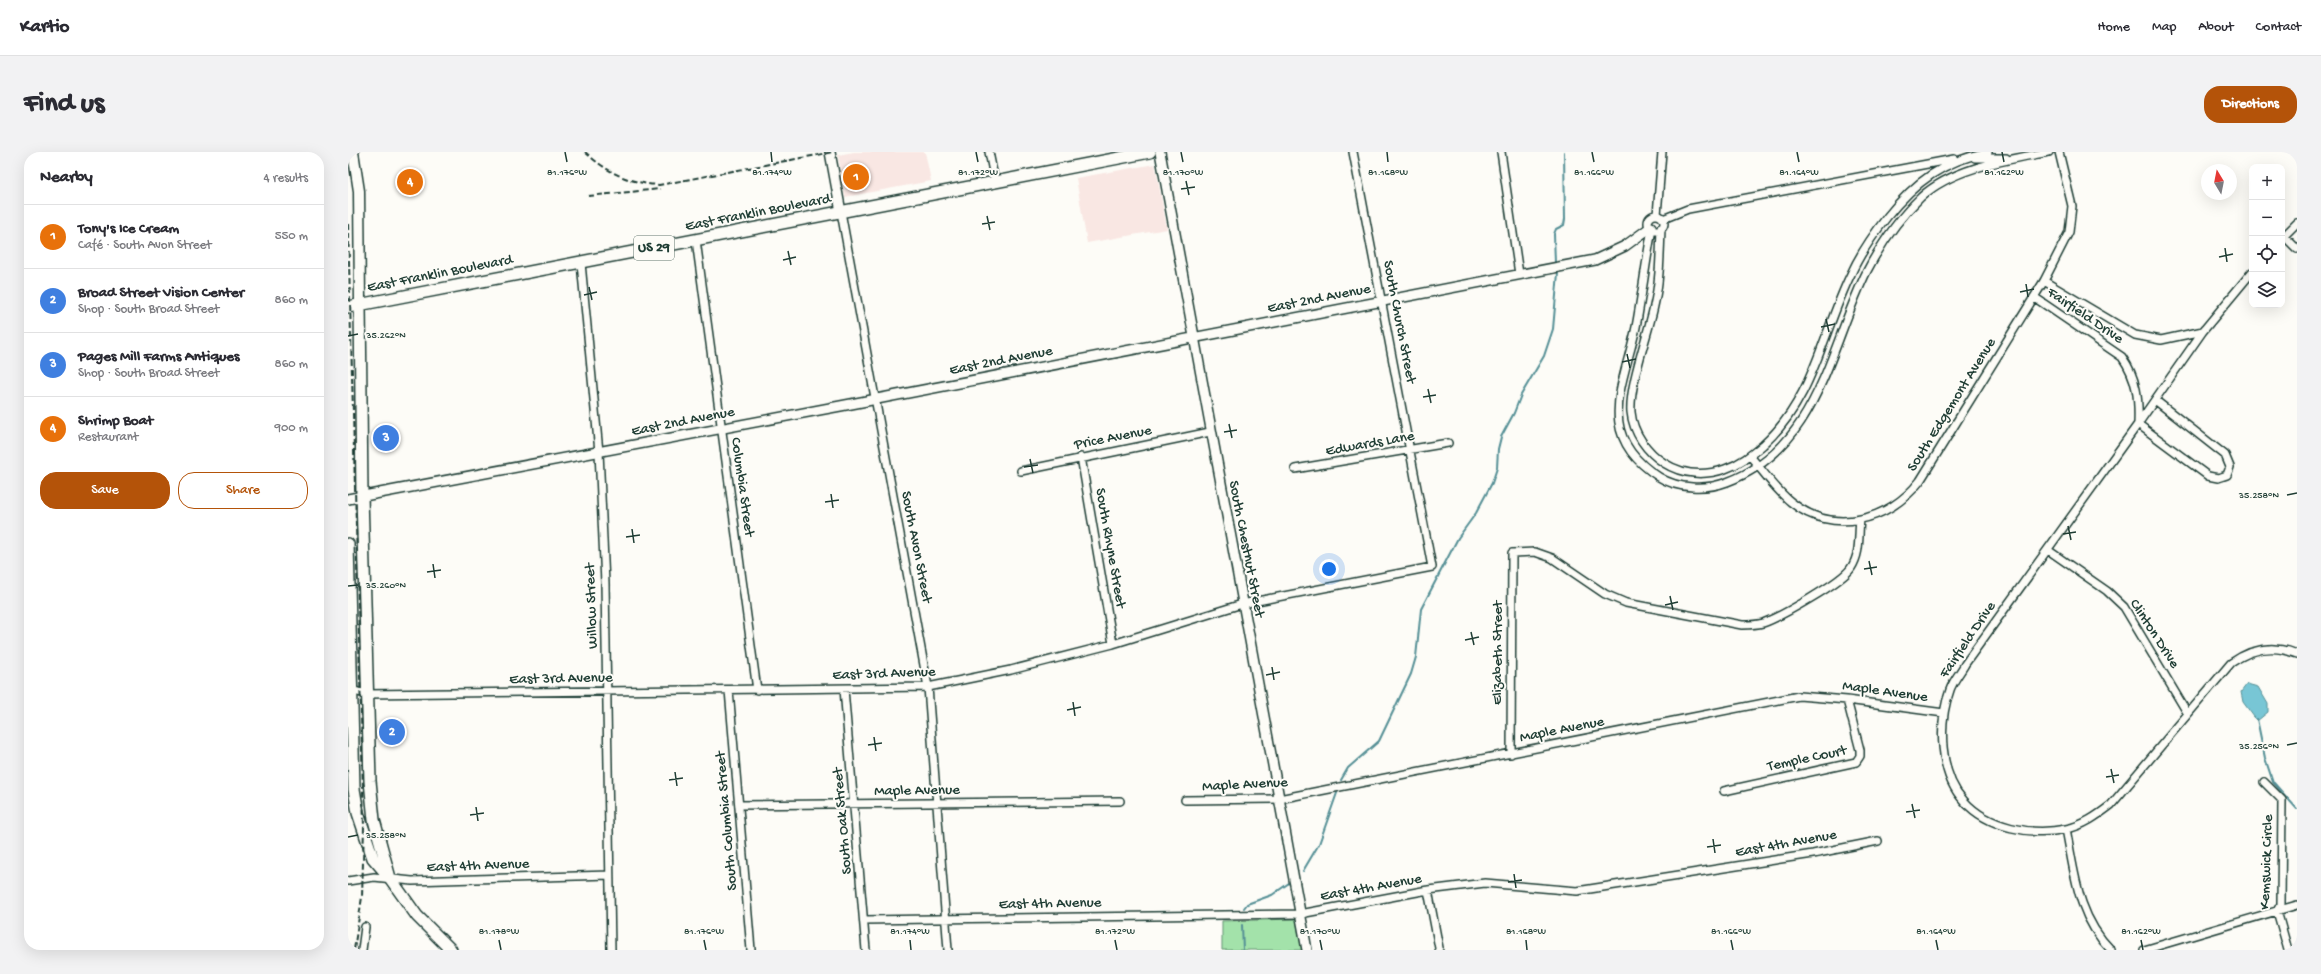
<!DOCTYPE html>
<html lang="en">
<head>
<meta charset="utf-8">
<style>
	:root { --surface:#fff; --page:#f2f2f3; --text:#2b2b33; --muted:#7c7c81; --line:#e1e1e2; --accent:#b45309 }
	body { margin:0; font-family:"Gochi Hand",sans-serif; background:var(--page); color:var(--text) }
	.controls { position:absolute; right:12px; top:12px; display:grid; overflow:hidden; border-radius:8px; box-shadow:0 4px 16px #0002 }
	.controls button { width:36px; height:36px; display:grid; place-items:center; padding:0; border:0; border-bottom:1px solid var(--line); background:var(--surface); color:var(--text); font:20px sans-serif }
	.compass { position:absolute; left:1853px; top:12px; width:36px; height:36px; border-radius:50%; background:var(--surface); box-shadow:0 4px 16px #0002; rotate:350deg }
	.you { position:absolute; left:981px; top:417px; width:14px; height:14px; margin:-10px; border:3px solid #fff; border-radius:50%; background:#1a73e8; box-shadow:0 0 0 6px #1a73e833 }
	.badge { display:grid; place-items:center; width:26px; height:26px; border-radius:50%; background:var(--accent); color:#fff; font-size:13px; font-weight:700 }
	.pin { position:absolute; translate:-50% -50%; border:2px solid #fff; box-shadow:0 1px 4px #0006 }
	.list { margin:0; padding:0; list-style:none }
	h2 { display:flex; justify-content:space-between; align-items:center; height:52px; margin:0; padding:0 16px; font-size:17px }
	h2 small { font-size:13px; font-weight:400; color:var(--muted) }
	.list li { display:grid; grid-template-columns:26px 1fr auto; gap:12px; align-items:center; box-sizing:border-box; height:64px; padding:0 16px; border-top:1px solid var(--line) }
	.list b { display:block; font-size:15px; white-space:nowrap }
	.list p { margin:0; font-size:13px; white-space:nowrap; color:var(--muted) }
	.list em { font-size:13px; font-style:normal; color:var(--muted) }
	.actions { display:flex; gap:8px; padding:12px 16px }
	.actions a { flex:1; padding:9px 0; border:1px solid var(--accent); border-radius:16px; text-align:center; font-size:14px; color:var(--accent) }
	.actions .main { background:var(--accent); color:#fff }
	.icon { flex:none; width:22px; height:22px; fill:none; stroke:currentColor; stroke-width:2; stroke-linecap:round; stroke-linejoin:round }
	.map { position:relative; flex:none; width:1949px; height:798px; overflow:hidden; border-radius:16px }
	header { display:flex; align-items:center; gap:24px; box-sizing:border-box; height:56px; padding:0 20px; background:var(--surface); border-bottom:1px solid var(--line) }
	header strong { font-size:19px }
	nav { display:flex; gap:22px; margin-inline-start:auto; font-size:14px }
	.intro { display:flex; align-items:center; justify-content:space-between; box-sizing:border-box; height:96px; padding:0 24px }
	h1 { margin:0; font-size:28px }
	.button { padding:10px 18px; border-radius:16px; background:var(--accent); color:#fff; font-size:14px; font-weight:700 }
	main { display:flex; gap:24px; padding:0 24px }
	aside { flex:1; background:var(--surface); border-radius:16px; box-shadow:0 4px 16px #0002 }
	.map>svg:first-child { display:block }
	.built { fill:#f9e7e3 }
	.green { fill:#a3e2aa; stroke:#61906f }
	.water { fill:#78c6d5; stroke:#548f95 }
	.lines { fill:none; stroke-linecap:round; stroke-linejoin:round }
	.stream { stroke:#548f95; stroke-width:2 }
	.minor-casing { stroke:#1f3d34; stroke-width:10 }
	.tertiary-casing { stroke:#1f3d34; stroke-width:12 }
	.secondary-casing { stroke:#1f3d34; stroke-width:13 }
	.primary-casing { stroke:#1f3d34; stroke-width:14 }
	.minor { stroke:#fdfcf7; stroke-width:7 }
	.tertiary { stroke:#fdfcf7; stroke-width:9 }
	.secondary { stroke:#fdfcf7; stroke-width:10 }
	.primary { stroke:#fdfcf7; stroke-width:11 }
	.rail { stroke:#1f3d34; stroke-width:2; stroke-dasharray:6 3; stroke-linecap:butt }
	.ticks { fill:none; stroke:#1f3d34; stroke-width:1.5 }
	.labels { text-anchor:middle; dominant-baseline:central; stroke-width:4; stroke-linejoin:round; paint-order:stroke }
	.shield { fill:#fdfcf7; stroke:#62766e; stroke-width:1 }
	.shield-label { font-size:14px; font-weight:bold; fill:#1f3d34 }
	.street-label { font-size:15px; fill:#1f3d34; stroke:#fdfcf7 }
	.ticks-label { font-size:10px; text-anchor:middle; fill:#1f3d34; stroke:#fdfcf7; stroke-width:4; stroke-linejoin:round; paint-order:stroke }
</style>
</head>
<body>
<header>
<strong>Kartio</strong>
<nav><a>Home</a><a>Map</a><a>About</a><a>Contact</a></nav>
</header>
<div class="intro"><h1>Find us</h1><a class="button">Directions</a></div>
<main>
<aside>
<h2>Nearby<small>4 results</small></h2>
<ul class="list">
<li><span class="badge" style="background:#e8710a">1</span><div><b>Tony's Ice Cream</b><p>Café · South Avon Street</p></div><em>550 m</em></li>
<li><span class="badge" style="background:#3f7fe0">2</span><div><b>Broad Street Vision Center</b><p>Shop · South Broad Street</p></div><em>860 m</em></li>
<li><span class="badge" style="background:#3f7fe0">3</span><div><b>Pages Mill Farms Antiques</b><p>Shop · South Broad Street</p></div><em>860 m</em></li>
<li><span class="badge" style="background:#e8710a">4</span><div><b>Shrimp Boat</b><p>Restaurant</p></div><em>900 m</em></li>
</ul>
<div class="actions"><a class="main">Save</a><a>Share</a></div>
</aside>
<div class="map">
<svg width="1949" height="798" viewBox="0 0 1949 798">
	<rect width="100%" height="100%" fill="#fdfcf7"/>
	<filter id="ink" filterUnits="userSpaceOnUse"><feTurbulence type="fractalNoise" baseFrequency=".025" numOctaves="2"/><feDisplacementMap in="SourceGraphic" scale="8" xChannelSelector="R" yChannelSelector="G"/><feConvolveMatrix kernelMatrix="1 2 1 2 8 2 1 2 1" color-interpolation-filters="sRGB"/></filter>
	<g filter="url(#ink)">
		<path class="built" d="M 506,0 L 577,0 L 583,29 L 497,45 L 490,3 Z
			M 807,12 L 819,77 L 739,91 L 728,26 Z"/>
		<path class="green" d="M 948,767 L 954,798 L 874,798 L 874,769 Z"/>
		<path class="water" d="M 1899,532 L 1910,535 L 1920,552 L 1920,560 L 1909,569 L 1895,550 L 1893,540 Z"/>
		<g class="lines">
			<path class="stream" d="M 1207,111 L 1206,82 L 1208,77 L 1216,73 L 1217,67 L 1216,0
				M 1909,567 L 1917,606 L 1925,630 L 1949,657
				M 993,628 L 1000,616 L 1031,589 L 1063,522 L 1068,505 L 1073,457 L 1110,386 L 1128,361 L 1144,331 L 1149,316 L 1150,297 L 1153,285 L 1166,261 L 1173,243 L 1196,204 L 1205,177 L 1210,121
				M 955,719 L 971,692 L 989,641
				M 896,756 L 899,752 L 924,743 L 941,731
				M 894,773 L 895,798"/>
			<g class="minor-casing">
				<path id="minor" d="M 641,0 L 647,30
					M 1153,0 L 1171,122
					M 1627,6 L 1658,6
					M 493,60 L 580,535 L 600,798
					M 1309,63 L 1314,0
					M1300 71a8 8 0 1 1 16 0a8 8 0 1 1-16 0Z
					M 1315,67 L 1340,57 L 1606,7
					M 1313,76 C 1312,102 1312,129 1306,154 C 1300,183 1281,233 1283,260 C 1285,281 1299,300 1316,311 C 1335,323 1357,324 1377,317 C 1392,312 1403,303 1415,293 C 1466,247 1474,181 1503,122 C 1512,102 1525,83 1539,65 C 1567,30 1595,9 1640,0
					M 1304,77 C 1298,109 1294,143 1288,175 C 1276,233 1245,283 1311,325 C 1330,337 1358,338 1379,330 C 1471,296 1481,195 1519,119 C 1533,92 1552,65 1573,45 C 1606,15 1659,8 1701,0
					M 1936,84 L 1949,97
					M 1934,86 L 1949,71
					M 348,88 L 409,538
					M 233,111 L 251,300 L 257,431 L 263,798
					M 1696,129 L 1787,183 L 1813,188 L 1855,179 L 1904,120
					M 1686,145 L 1774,205 C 1789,226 1791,247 1790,272 L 1617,512 C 1612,521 1605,529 1602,538 C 1590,571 1591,622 1616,649 C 1640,676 1684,684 1718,677 C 1735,674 1750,663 1763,653 L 1883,511 C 1904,496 1925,492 1949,502
					M 1807,248 L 1877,303 L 1882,315 L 1879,323 L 1870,326 L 1860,324 L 1790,272 L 1855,179
					M 1402,304 C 1415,319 1427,337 1443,350 C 1485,384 1541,369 1572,329 L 1696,129 L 1721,80 L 1724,54 L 1711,0
					M 733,305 L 765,492
					M 947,317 L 1100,291
					M 673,319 L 862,280
					M 1700,398 L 1759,439 L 1776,455 L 1840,562
					M 496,537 L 518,798
					M 1,538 L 19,542 L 580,535 L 663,518 L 765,492 L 894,452 L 1084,415 L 1005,0
					M 381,538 L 403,798
					M 1163,602 L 1164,401 L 1187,400 L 1204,406 L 1257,442 L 1278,451 L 1394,473 C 1401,473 1408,473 1415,471 C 1432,465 1494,430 1503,416 C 1513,401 1510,384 1512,368
					M 1916,630 L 1934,648 L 1933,752 L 1929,759 L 1940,798
					M 1376,639 L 1508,610 L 1512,604 L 1512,598 L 1499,548
					M 837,648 L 931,647 L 1451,544 L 1499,548 L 1596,561
					M 391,653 L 772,649
					M 1718,677 C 1727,722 1729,764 1763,798
					M 0,729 L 26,725 L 64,729 L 261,723
					M 1080,738 L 1091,796
					M 516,768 L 952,762 L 1080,738 L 1137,731 L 1229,739 L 1465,702 L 1530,689
					M 14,798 L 17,775
					M 1796,798 L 1949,753"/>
			</g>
			<g class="tertiary-casing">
				<path id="tertiary" d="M 482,0 L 493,60
					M 812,0 L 959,798
					M 0,347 L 503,252 L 1247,108 L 1277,94 L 1303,75"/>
			</g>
			<g class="secondary-casing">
				<path id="secondary" d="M 5,0 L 11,39 L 12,152"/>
			</g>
			<g class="primary-casing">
				<path id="primary" d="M 12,152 L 14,344 L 22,629 L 26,668 L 42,726
					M 0,155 L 802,0
					M 0,392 L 6,637 L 10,661 L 25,706 L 42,726 L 69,764 L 103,798"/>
			</g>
			<use href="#minor" class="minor"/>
			<use href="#tertiary" class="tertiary"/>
			<use href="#secondary" class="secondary"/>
			<use href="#primary" class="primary"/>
			<path class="rail" d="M 237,0 C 259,20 280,31 311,33 L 485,0
				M 240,44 L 312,37
				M 0,72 L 16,675 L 14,745 L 6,798"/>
		</g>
	</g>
	<path class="ticks" d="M 217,0 L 219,10M 423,0 L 424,10M 628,0 L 630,10M 833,0 L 835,10M 1039,0 L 1040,10M 1244,0 L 1246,10M 1449,0 L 1451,10M 1654,0 L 1656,10M 838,29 L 841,43M 833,37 L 847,35M 639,64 L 642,78M 634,72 L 647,70M 1877,96 L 1879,110M 440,99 L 443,113M 1871,105 L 1885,102M 435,108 L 448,105M 1678,132 L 1680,145M 241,135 L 244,148M 1672,140 L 1686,137M 236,143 L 249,140M 1478,167 L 1481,180M 1473,175 L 1487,172M 0,184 L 10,182M 1279,202 L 1282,216M 1274,210 L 1288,207M 1080,237 L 1083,251M 1075,245 L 1088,243M 881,272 L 884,286M 876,280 L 889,278M 682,307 L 685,321M 676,315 L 690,313M 483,342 L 485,356M 1939,343 L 1949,341M 477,350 L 491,348M 1720,374 L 1723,388M 284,377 L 286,391M 1715,382 L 1728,380M 278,385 L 292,383M 1521,409 L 1524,423M 85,412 L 87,426M 1516,417 L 1529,415M 79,420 L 93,418M 0,434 L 10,433M 1322,444 L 1325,458M 1317,453 L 1330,450M 1123,480 L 1126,493M 1117,488 L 1131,485M 924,515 L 926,528M 918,523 L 932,520M 725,550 L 727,564M 719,558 L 733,555M 526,585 L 528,599M 520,593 L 534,591M 1939,593 L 1949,591M 1763,617 L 1766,631M 327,620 L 329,634M 1758,625 L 1771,623M 321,628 L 335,626M 1564,652 L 1567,666M 128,655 L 130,669M 1558,660 L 1572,658M 122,663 L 136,661M 0,685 L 10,683M 1365,687 L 1367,701M 1359,695 L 1373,693M 1166,722 L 1168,736M 1160,730 L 1174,728M 151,788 L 153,798M 356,788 L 358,798M 562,788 L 563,798M 767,788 L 769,798M 972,788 L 974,798M 1178,788 L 1179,798M 1383,788 L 1385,798M 1588,788 L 1590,798M 1793,788 L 1795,798"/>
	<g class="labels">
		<rect class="shield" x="286" y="84" width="40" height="24" rx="3"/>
		<g class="shield-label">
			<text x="306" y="96">US 29</text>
		</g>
		<g class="street-label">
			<text transform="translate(410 61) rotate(-11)">East Franklin Boulevard</text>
			<text transform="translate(92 122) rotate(-11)">East Franklin Boulevard</text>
			<text transform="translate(971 147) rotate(-11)">East 2nd Avenue</text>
			<text transform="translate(1737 164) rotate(34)">Fairfield Drive</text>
			<text transform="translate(1051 170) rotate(79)">South Church Street</text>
			<text transform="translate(653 209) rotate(-11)">East 2nd Avenue</text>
			<text transform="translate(1604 253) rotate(-58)">South Edgemont Avenue</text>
			<text transform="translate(335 270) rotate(-11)">East 2nd Avenue</text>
			<text transform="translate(765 286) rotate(-11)">Price Avenue</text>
			<text transform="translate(1022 292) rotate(-10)">Edwards Lane</text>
			<text transform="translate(394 335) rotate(82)">Columbia Street</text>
			<text transform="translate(568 395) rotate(79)">South Avon Street</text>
			<text transform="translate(762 396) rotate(80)">South Rhyne Street</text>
			<text transform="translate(898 397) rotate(79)">South Chestnut Street</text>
			<text transform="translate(244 454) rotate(-92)">Willow Street</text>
			<text transform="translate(1806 482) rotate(57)">Clinton Drive</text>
			<text transform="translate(1620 488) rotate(-56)">Fairfield Drive</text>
			<text transform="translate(1150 501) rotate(-90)">Elizabeth Street</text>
			<text transform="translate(536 522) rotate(-2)">East 3rd Avenue</text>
			<text transform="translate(213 527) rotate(-1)">East 3rd Avenue</text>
			<text transform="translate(1537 540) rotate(8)">Maple Avenue</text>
			<text transform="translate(1214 578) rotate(-11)">Maple Avenue</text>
			<text transform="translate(1459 607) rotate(-12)">Temple Court</text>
			<text transform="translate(897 633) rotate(-3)">Maple Avenue</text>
			<text transform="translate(569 639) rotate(-1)">Maple Avenue</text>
			<text transform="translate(379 669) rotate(-95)">South Columbia Street</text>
			<text transform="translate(495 669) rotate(-95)">South Oak Street</text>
			<text transform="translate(1438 692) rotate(-10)">East 4th Avenue</text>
			<text transform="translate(1919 710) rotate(-88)">Kemswick Circle</text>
			<text transform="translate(130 714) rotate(-2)">East 4th Avenue</text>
			<text transform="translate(1023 736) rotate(-10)">East 4th Avenue</text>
			<text transform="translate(702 752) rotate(-1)">East 4th Avenue</text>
		</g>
	</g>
	<g class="ticks-label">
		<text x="219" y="23">81.176°W</text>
		<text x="424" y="23">81.174°W</text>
		<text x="630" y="23">81.172°W</text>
		<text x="835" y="23">81.170°W</text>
		<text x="1040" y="23">81.168°W</text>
		<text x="1246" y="23">81.166°W</text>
		<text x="1451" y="23">81.164°W</text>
		<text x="1656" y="23">81.162°W</text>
		<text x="38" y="186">35.262°N</text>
		<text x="1911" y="346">35.258°N</text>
		<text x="38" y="436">35.260°N</text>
		<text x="1911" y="597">35.256°N</text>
		<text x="38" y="686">35.258°N</text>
		<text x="151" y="782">81.178°W</text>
		<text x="356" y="782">81.176°W</text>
		<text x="562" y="782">81.174°W</text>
		<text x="767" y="782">81.172°W</text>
		<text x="972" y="782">81.170°W</text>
		<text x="1178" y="782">81.168°W</text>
		<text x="1383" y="782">81.166°W</text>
		<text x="1588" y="782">81.164°W</text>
		<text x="1793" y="782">81.162°W</text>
	</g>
</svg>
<div class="controls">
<button>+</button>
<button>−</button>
<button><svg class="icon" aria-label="locate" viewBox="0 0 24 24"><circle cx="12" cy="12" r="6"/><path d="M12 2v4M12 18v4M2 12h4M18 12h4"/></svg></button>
<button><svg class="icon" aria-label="layers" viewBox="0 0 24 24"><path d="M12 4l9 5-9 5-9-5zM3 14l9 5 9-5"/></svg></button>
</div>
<svg class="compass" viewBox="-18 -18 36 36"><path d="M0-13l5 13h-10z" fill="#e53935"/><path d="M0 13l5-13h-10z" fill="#7c7c81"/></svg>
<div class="you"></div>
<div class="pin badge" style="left:508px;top:25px;background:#e8710a">1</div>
<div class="pin badge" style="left:44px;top:580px;background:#3f7fe0">2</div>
<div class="pin badge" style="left:38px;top:286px;background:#3f7fe0">3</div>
<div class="pin badge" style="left:62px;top:30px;background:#e8710a">4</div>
</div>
</main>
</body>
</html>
